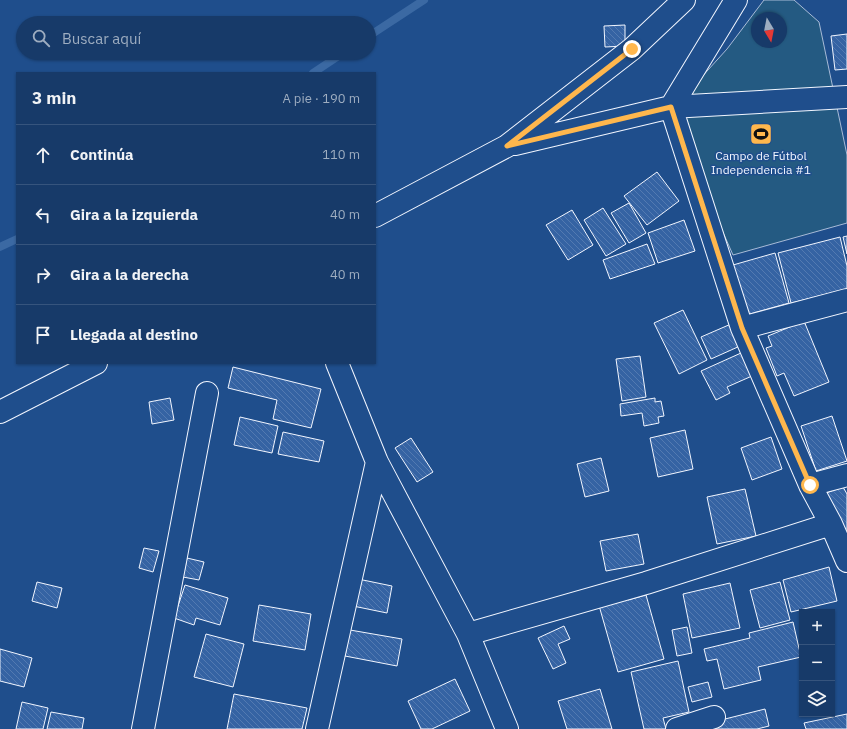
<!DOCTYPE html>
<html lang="es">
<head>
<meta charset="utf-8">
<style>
	:root { --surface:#173a69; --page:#244571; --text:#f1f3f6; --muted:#9eadc0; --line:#36547d }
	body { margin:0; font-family:"IBM Plex Sans",sans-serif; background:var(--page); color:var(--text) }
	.controls { position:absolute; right:12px; bottom:12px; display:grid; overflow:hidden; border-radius:0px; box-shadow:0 1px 3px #0004 }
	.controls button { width:36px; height:36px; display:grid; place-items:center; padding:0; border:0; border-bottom:1px solid var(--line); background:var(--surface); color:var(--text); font:20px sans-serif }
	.compass { position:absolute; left:751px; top:12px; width:36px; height:36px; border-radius:50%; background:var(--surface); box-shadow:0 1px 3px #0004; rotate:170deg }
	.stop { position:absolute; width:12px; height:12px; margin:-9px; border:3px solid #ffb74d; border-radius:50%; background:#fff }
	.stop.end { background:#ffb74d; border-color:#fff; box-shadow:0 1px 4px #0008 }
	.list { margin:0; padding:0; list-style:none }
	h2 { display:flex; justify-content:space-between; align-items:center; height:52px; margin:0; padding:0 16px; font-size:17px }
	h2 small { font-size:13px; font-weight:400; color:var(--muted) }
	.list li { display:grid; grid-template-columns:26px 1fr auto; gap:12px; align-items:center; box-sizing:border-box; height:60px; padding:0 16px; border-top:1px solid var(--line) }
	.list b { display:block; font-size:15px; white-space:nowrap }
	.list em { font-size:13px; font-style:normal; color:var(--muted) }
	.icon { flex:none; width:22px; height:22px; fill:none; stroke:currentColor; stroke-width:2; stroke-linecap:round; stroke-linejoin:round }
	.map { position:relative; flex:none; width:847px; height:729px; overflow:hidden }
	.search { position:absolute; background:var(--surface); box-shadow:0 1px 3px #0004; left:16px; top:16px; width:360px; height:44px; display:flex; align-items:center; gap:10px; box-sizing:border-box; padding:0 14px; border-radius:22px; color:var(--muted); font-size:15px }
	.panel { position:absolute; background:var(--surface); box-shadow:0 1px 3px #0004; left:16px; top:72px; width:360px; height:292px; border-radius:0px }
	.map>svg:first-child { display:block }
	.pitch { fill:#245a82; stroke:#a8bbd7; fill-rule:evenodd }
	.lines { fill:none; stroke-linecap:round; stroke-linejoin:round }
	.stream { stroke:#3b69a3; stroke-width:8 }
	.building { fill:url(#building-back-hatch); stroke:#f2f6ff }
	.minor-casing { stroke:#f2f6ff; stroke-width:24 }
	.minor { stroke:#1f4e8c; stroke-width:22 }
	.route { stroke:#ffb74d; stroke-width:5 }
	.labels { text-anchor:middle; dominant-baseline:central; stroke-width:3; stroke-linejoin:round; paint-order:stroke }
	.poi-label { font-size:12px; fill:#f2f6ff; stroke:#1f4e8c }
</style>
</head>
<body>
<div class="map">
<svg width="847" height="729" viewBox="0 0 847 729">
	<defs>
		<pattern id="building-back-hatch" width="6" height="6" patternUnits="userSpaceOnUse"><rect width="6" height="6" fill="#3563a3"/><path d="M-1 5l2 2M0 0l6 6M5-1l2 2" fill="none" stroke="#537ab1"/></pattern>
	</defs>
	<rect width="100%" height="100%" fill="#1f4e8c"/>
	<path class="pitch" d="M 764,0 L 794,0 L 819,22 L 847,155 L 847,223 L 733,255 L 670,112 L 727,49 ZM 757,18 L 781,18 L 781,42 L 757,42 Z"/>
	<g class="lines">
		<path class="stream" d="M 369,36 L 424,0
			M 313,73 L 343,53
			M 0,247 L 17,239"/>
	</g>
	<path class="building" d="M 625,25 L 625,46 L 605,47 L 604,26 Z
		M 847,34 L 847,69 L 835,70 L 831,36 Z
		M 657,172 L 679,201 L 647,225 L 624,196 Z
		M 629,203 L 646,233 L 629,243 L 611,213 Z
		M 603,208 L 626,244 L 606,256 L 584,220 Z
		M 572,210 L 593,245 L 568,260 L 546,225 Z
		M 684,220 L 695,251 L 658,263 L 648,233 Z
		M 847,236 L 847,254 L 843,237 Z
		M 840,237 L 847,266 L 847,289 L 791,303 L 778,253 Z
		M 647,244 L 655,264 L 610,279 L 603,260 Z
		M 775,253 L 789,303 L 746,315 L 733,265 Z
		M 683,310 L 707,360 L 679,374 L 654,323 Z
		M 804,321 L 829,382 L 794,396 L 784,373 L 777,376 L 766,348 L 772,346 L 768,336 Z
		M 731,324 L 740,346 L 711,359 L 701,337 Z
		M 741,353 L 752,376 L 727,387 L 730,393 L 716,400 L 701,371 Z
		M 640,356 L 646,397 L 622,401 L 616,359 Z
		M 233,367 L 321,389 L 311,428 L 273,419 L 277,400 L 228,388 Z
		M 170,398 L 174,420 L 152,424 L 149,402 Z
		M 655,398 L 655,402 L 661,401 L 664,416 L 658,417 L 659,423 L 644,426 L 642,413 L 621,416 L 620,404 Z
		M 832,416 L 847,461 L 816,471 L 801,426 Z
		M 240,417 L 278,426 L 272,453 L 234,445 Z
		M 685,430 L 693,469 L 658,477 L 650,438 Z
		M 283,432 L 324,441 L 319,462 L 278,454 Z
		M 771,437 L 782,469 L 752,480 L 741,448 Z
		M 411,438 L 433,472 L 417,482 L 395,448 Z
		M 601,458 L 609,491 L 585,497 L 577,464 Z
		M 843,487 L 847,494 L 847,541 L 826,493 Z
		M 745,489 L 756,536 L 717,544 L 707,497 Z
		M 638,534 L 644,564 L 606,571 L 600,541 Z
		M 144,548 L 159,551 L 153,572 L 139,568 Z
		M 187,558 L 204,562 L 199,580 L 183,577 Z
		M 829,567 L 837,601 L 791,612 L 783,580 Z
		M 358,579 L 392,586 L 387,613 L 353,606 Z
		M 37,582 L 62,588 L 57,608 L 32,601 Z
		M 780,582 L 790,620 L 760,628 L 750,590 Z
		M 730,583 L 740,628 L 692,638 L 683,594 Z
		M 185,585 L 228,598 L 220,625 L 196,618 L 194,625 L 174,618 Z
		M 626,594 L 628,600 L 646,595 L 664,659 L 618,672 L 598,602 Z
		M 259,605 L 311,614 L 305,650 L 253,641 Z
		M 793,622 L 801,657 L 758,667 L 761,680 L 724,689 L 717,659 L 707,661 L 704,649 L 750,638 L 749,633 Z
		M 564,626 L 570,639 L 558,644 L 566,663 L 553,669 L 538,638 Z
		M 687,627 L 692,653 L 677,656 L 672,630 Z
		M 350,630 L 402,639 L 397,666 L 345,656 Z
		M 206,634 L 244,644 L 233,687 L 194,677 Z
		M 0,649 L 32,658 L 24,687 L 0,681 Z
		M 678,661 L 689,712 L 663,718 L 666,729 L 644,729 L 631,672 Z
		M 455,679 L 470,711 L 432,729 L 421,729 L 408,701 Z
		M 708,682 L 712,697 L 692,702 L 688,687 Z
		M 600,689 L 612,729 L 567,729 L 558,701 Z
		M 234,694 L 307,708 L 302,729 L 227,729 Z
		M 22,702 L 48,708 L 43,729 L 16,729 Z
		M 765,709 L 769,726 L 757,729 L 710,729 L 709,723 Z
		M 51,712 L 84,718 L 82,729 L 47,729 Z
		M 847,714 L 847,729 L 806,729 L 804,723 Z"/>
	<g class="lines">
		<g class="minor-casing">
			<path id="minor" d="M 736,0 L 671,107 L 742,328 L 810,485 L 831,524 L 847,561
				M 515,144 L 671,107 L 847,97
				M 375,216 L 507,146 L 632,49 L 684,0
				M 742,328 L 847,300
				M 337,363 L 377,462 L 468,634 L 507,729
				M 0,412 L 96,363
				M 810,485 L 847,475
				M 468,634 L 646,583 L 831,524
				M 143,729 L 207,393
				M 317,729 L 377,462
				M 677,729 L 714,717"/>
		</g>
		<use href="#minor" class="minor"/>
	</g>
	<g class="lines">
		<path class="route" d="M 632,49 L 507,146 L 671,107 L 742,328 L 810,485"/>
	</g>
	<defs>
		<g id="stadium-square" transform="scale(1.15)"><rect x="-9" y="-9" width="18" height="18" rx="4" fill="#ffb74d" stroke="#1f4e8c"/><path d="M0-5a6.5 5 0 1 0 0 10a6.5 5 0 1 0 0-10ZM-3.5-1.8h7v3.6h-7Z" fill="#111"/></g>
	</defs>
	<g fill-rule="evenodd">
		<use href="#stadium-square" x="761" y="134"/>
	</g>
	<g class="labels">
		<g class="poi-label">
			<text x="761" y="155">Campo de Fútbol<tspan x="761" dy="14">Independencia #1</tspan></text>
		</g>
	</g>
</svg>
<div class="controls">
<button>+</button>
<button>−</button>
<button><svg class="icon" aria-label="layers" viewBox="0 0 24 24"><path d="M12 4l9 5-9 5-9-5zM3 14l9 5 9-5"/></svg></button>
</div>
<svg class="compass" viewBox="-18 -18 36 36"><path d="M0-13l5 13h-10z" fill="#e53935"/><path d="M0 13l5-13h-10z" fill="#9eadc0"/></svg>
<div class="stop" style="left:810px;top:485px"></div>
<div class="stop end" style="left:632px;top:49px"></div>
<div class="search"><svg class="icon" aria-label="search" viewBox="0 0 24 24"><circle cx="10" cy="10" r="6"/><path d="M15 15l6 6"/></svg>Buscar aquí</div>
<section class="panel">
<h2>3 min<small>A pie · 190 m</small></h2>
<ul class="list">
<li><svg class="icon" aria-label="ahead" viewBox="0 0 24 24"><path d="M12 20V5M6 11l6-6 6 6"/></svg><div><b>Continúa</b></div><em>110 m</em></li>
<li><svg class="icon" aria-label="left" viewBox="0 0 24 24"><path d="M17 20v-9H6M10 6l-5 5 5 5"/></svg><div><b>Gira a la izquierda</b></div><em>40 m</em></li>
<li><svg class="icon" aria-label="right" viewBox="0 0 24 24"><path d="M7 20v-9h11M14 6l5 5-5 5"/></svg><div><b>Gira a la derecha</b></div><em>40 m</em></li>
<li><svg class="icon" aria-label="arrive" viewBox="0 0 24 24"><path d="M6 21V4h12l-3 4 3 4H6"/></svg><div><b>Llegada al destino</b></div></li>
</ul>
</section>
</div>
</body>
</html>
